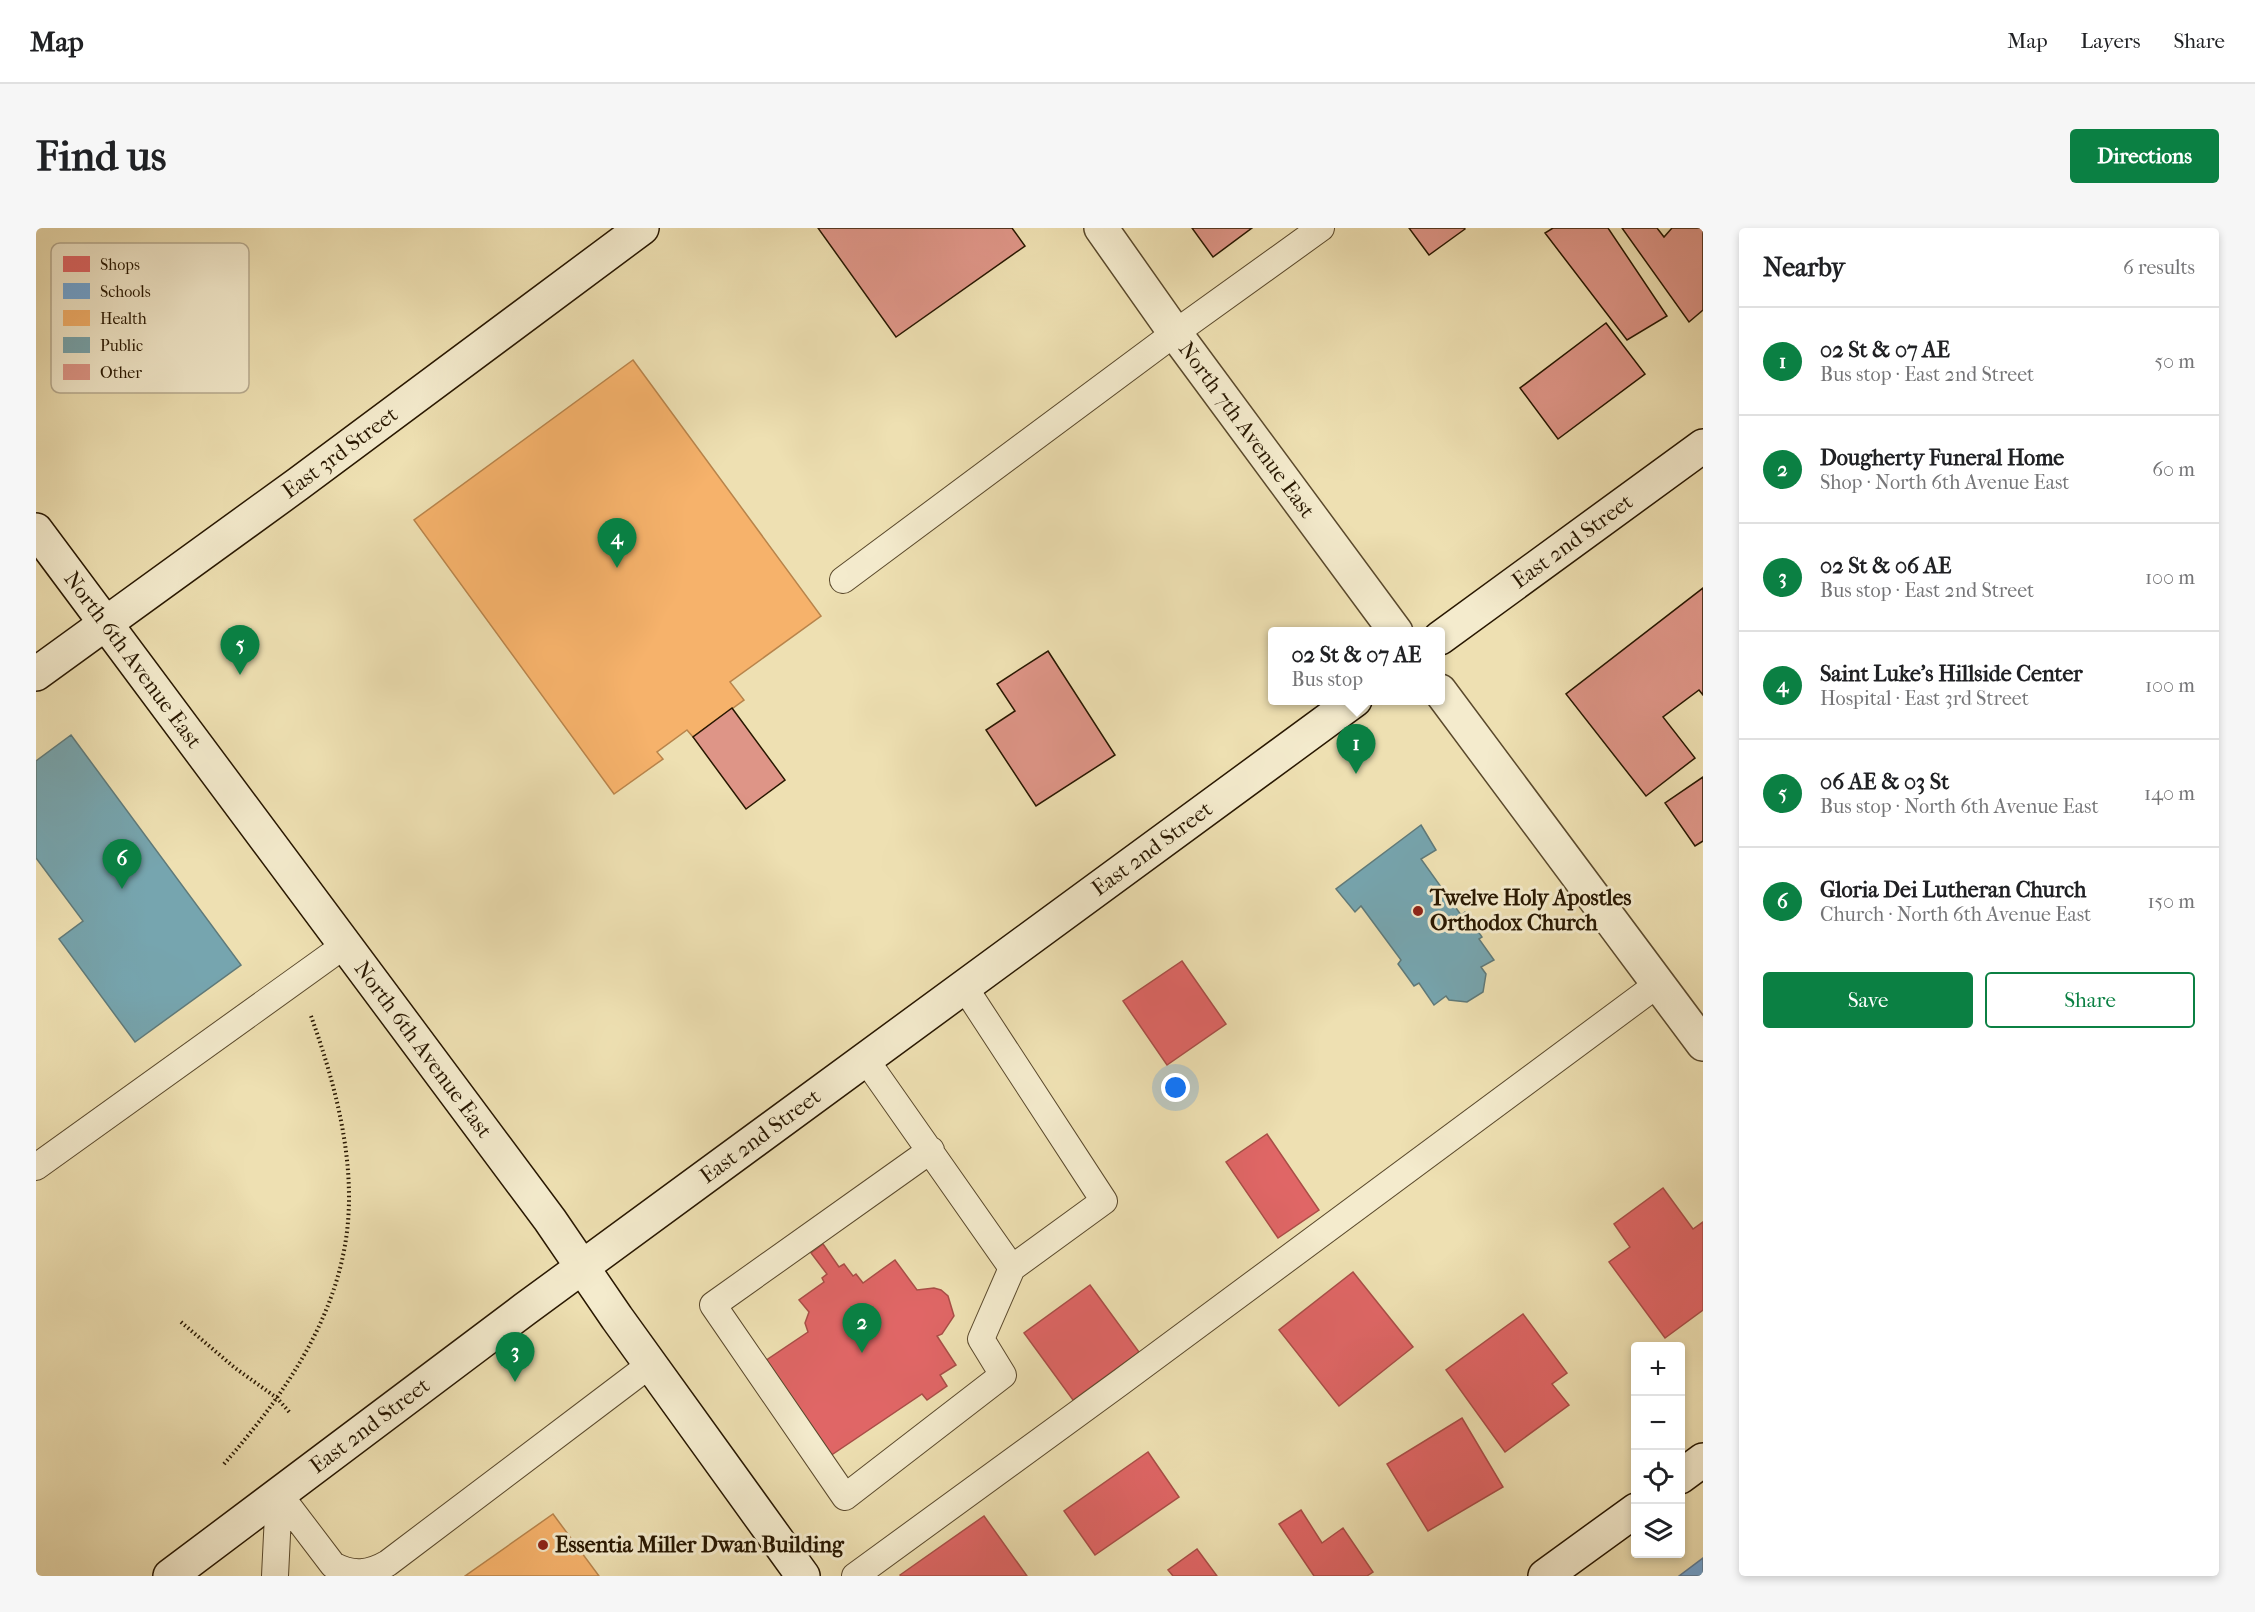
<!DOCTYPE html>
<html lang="en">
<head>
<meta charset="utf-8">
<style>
	:root { --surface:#fff; --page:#f6f6f6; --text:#202124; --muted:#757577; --line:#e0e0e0; --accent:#0b8043 }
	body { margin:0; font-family:"IM FELL French Canon",serif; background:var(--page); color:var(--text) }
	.controls { position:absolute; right:18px; bottom:18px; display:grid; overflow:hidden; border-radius:6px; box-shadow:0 3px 9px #0003 }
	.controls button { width:54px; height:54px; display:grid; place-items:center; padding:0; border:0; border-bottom:2px solid var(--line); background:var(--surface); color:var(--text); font:30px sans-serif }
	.you { position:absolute; left:1140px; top:860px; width:21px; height:21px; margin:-15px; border:4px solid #fff; border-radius:50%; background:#1a73e8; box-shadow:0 0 0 9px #1a73e833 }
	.badge { display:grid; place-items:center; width:39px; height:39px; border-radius:50%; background:var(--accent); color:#fff; font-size:20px; font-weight:700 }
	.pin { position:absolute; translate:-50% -50px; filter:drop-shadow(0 2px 3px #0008) }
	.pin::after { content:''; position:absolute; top:32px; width:21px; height:18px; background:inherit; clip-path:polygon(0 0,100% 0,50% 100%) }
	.popup { position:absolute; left:1232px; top:399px; width:177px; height:78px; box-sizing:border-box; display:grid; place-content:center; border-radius:6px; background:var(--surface); filter:drop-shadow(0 2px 4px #0005); font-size:20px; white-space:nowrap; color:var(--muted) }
	.popup b { font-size:22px; color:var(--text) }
	.popup::after { content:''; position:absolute; left:50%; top:100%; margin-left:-12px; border:12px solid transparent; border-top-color:var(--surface) }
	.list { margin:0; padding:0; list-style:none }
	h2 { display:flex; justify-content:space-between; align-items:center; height:78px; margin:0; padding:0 24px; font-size:26px }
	h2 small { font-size:20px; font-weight:400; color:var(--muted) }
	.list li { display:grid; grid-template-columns:39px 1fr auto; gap:18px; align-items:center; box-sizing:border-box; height:108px; padding:0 24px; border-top:2px solid var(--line) }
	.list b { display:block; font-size:22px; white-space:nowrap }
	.list p { margin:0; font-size:20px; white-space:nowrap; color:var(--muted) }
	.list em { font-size:20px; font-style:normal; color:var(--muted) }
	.actions { display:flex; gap:12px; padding:18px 24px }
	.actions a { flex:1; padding:14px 0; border:2px solid var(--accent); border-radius:6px; text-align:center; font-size:21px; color:var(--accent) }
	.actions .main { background:var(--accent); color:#fff }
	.icon { flex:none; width:33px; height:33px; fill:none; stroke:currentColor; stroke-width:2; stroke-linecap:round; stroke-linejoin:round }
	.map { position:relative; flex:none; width:1667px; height:1348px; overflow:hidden; border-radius:6px }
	header { display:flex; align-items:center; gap:36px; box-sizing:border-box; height:84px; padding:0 30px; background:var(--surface); border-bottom:2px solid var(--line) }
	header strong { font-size:28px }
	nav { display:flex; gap:33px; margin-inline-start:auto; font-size:21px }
	.intro { display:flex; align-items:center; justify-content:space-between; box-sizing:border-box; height:144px; padding:0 36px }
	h1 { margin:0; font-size:42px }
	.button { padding:15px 27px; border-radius:6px; background:var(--accent); color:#fff; font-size:21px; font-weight:700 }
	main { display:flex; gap:36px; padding:0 36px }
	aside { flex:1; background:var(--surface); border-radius:6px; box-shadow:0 3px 9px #0003 }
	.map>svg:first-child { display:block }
	.shops { fill:#e06666; stroke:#a94e47; stroke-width:1.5 }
	.schools { fill:#6fa8dc; stroke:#5a7c9a; stroke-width:1.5 }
	.health { fill:#f6b26b; stroke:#b8844b; stroke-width:1.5 }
	.public { fill:#76a5af; stroke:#5f7a7a; stroke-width:1.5 }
	.building { fill:#de9587; stroke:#281700; stroke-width:1.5 }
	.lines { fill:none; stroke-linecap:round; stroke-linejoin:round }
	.lane-casing { stroke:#5a492c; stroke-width:28 }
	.street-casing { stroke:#5a492c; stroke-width:36 }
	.secondary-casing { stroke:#281700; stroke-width:36 }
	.path { stroke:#281700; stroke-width:4; stroke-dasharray:1.5 3; stroke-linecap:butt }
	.lane { stroke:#f4ebcd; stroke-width:26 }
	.street { stroke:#f4ebcd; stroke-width:33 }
	.secondary { stroke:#f4ebcd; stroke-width:33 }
	.poi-dot { fill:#8f2418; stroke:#f4ebcd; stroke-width:2 }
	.labels { text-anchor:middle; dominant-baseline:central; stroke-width:6; stroke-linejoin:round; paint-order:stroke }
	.street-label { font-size:22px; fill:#281700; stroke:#f4ebcd }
	.poi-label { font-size:22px; font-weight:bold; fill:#281700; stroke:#f4ebcd; text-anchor:start }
	.key { fill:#f4ebcd; stroke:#b7ab90; stroke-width:1.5 }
	.key-label { font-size:16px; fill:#281700 }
</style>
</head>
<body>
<header>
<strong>Map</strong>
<nav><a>Map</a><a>Layers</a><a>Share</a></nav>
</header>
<div class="intro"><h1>Find us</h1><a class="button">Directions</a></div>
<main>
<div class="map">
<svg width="1667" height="1348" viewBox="0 0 1667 1348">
	<rect width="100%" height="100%" fill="#eee0b2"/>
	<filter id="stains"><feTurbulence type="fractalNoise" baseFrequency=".00333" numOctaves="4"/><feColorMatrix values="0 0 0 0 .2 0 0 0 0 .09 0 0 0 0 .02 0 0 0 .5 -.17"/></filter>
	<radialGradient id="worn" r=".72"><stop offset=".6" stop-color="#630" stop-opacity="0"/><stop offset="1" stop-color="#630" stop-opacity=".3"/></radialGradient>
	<path class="shops" d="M 1146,733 L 1190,796 L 1131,837 L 1087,773 Z
		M 1231,906 L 1283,982 L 1242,1010 L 1190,934 Z
		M 1627,960 L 1657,1001 L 1667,994 L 1667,1082 L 1629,1110 L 1573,1034 L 1594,1019 L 1578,996 Z
		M 787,1016 L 803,1039 L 808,1036 L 817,1048 L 820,1046 L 827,1055 L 859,1032 L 881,1062 L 898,1060 L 905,1062 L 912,1068 L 918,1088 L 906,1106 L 901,1108 L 920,1137 L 904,1147 L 911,1158 L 891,1172 L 886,1166 L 794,1228 L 729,1133 L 772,1104 L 769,1095 L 773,1084 L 763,1072 L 788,1054 L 786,1050 L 791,1046 L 775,1025 Z
		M 1317,1044 L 1377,1119 L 1303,1178 L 1243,1102 Z
		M 1054,1057 L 1103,1124 L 1037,1172 L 988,1105 Z
		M 1487,1086 L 1531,1145 L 1516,1156 L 1533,1177 L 1469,1224 L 1410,1142 Z
		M 1426,1190 L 1467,1259 L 1392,1303 L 1351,1236 Z
		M 1112,1224 L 1143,1269 L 1059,1327 L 1028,1283 Z
		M 1265,1282 L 1286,1315 L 1307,1300 L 1337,1344 L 1331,1348 L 1278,1348 L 1243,1296 Z
		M 948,1288 L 991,1348 L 865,1348 L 864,1347 Z
		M 1161,1321 L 1181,1348 L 1137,1348 L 1132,1342 Z"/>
	<path class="schools" d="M 1667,1330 L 1667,1348 L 1643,1348 Z"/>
	<path class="health" d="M 597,132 L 785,388 L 694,454 L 708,472 L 657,509 L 651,502 L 621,524 L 627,531 L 578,566 L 378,292 Z
		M 517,1286 L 563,1348 L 429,1348 Z"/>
	<path class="public" d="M 35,507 L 205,737 L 99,814 L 23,711 L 47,693 L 0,630 L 0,533 Z
		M 1385,597 L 1400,622 L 1385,631 L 1425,687 L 1429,684 L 1446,709 L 1443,711 L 1458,732 L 1445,739 L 1450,746 L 1447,764 L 1431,774 L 1413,772 L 1410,768 L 1398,777 L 1383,755 L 1378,758 L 1362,736 L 1365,732 L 1325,678 L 1319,684 L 1300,661 Z"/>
	<path class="building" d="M 782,0 L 976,0 L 989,18 L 860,109 Z
		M 1156,0 L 1216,0 L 1177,29 Z
		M 1373,0 L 1428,0 L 1429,1 L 1393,27 Z
		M 1517,0 L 1572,0 L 1631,88 L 1591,112 L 1509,5 Z
		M 1586,0 L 1621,0 L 1628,9 L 1636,0 L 1667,0 L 1667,82 L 1653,94 Z
		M 1570,95 L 1609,146 L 1522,211 L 1484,160 Z
		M 1667,360 L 1667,467 L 1663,462 L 1627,489 L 1659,530 L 1610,568 L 1530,466 Z
		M 1012,423 L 1079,527 L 1000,578 L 950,502 L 979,483 L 961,456 Z
		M 696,480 L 749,552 L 710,581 L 657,509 Z
		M 1667,549 L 1667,613 L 1659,618 L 1629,575 Z"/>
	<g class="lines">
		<g class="lane-casing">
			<path id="lane" d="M 807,352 L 1139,105 L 1285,0
				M 830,832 L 976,1040 L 1068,973 L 929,760
				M 895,922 L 677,1077 L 809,1269 L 967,1147 L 945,1111 L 976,1040
				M 0,939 L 309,717
				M 243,1266 L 297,1337 C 317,1348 333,1346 352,1335 L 615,1136
				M 239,1348 L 243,1266
				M 819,1348 L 1085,1154 L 1622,756"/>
		</g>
		<g class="street-casing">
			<g id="street">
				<path id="s1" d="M 1065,0 L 1139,105 L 1360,404"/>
				<path d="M 1404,463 L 1667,816"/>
			</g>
		</g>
		<g class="secondary-casing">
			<g id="secondary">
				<path id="s2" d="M 0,302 L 514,992 L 581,1090 L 767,1348"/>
				<path id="s3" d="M 1404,410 L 1667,218"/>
				<path id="s4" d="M 0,446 L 262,256 L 606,0"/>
				<path d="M 1644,1249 L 1667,1232"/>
				<path id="s5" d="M 134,1348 L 489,1081 L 1319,472"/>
				<path d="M 1509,1348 L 1600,1282"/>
			</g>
		</g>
		<path class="path" d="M 145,1094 L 199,1140 L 241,1170 L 255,1186
			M 188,1236 C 244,1172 297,1098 310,1011 C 321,937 300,858 275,788"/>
		<use href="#lane" class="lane"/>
		<use href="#street" class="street"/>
		<use href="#secondary" class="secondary"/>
	</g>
	<g class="poi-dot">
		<circle cx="1382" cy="683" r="6"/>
		<circle cx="507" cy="1317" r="6"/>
	</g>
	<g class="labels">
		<g class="street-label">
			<text stroke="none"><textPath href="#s1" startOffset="249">North 7th Avenue East</textPath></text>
			<text stroke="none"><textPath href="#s4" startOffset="376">East 3rd Street</textPath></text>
			<text stroke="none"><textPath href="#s3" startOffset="164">East 2nd Street</textPath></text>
			<text stroke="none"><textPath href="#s2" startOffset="162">North 6th Avenue East</textPath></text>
			<text stroke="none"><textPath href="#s5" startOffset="1222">East 2nd Street</textPath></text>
			<text stroke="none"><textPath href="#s2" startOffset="648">North 6th Avenue East</textPath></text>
			<text stroke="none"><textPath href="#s5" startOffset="736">East 2nd Street</textPath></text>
			<text stroke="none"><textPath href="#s5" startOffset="250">East 2nd Street</textPath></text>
		</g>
		<g class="poi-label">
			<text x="1394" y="670">Twelve Holy Apostles<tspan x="1394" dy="25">Orthodox Church</tspan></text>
			<text x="519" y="1317">Essentia Miller Dwan Building</text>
		</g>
	</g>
	<rect x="15" y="15" width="198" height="150" rx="9" class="key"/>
	<rect x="27" y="28" width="27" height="16" fill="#e06666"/>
	<rect x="27" y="55" width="27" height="16" fill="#6fa8dc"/>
	<rect x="27" y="82" width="27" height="16" fill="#f6b26b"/>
	<rect x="27" y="109" width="27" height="16" fill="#76a5af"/>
	<rect x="27" y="136" width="27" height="16" fill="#de9587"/>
	<g class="key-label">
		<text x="64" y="42">Shops</text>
		<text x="64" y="69">Schools</text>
		<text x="64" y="96">Health</text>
		<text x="64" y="123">Public</text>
		<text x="64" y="150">Other</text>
	</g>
	<rect width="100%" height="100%" filter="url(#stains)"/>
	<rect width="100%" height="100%" fill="url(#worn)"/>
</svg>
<div class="controls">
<button>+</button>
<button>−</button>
<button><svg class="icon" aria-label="locate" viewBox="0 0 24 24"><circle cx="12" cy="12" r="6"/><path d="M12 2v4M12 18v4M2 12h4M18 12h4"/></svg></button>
<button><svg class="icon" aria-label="layers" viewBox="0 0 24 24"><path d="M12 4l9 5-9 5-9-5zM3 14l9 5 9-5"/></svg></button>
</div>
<div class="you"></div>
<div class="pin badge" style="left:1320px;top:546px">1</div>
<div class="popup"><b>02 St &amp; 07 AE</b>Bus stop</div>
<div class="pin badge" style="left:826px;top:1125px">2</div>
<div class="pin badge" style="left:479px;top:1154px">3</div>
<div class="pin badge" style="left:581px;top:340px">4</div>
<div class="pin badge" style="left:204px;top:447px">5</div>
<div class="pin badge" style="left:86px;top:661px">6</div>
</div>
<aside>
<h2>Nearby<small>6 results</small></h2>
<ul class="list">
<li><span class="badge">1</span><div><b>02 St &amp; 07 AE</b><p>Bus stop · East 2nd Street</p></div><em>50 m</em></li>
<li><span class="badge">2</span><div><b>Dougherty Funeral Home</b><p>Shop · North 6th Avenue East</p></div><em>60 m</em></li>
<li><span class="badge">3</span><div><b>02 St &amp; 06 AE</b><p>Bus stop · East 2nd Street</p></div><em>100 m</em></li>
<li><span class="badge">4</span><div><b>Saint Luke's Hillside Center</b><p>Hospital · East 3rd Street</p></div><em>100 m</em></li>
<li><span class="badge">5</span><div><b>06 AE &amp; 03 St</b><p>Bus stop · North 6th Avenue East</p></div><em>140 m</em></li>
<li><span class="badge">6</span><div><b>Gloria Dei Lutheran Church</b><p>Church · North 6th Avenue East</p></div><em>150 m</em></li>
</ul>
<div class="actions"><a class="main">Save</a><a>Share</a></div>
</aside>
</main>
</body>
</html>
